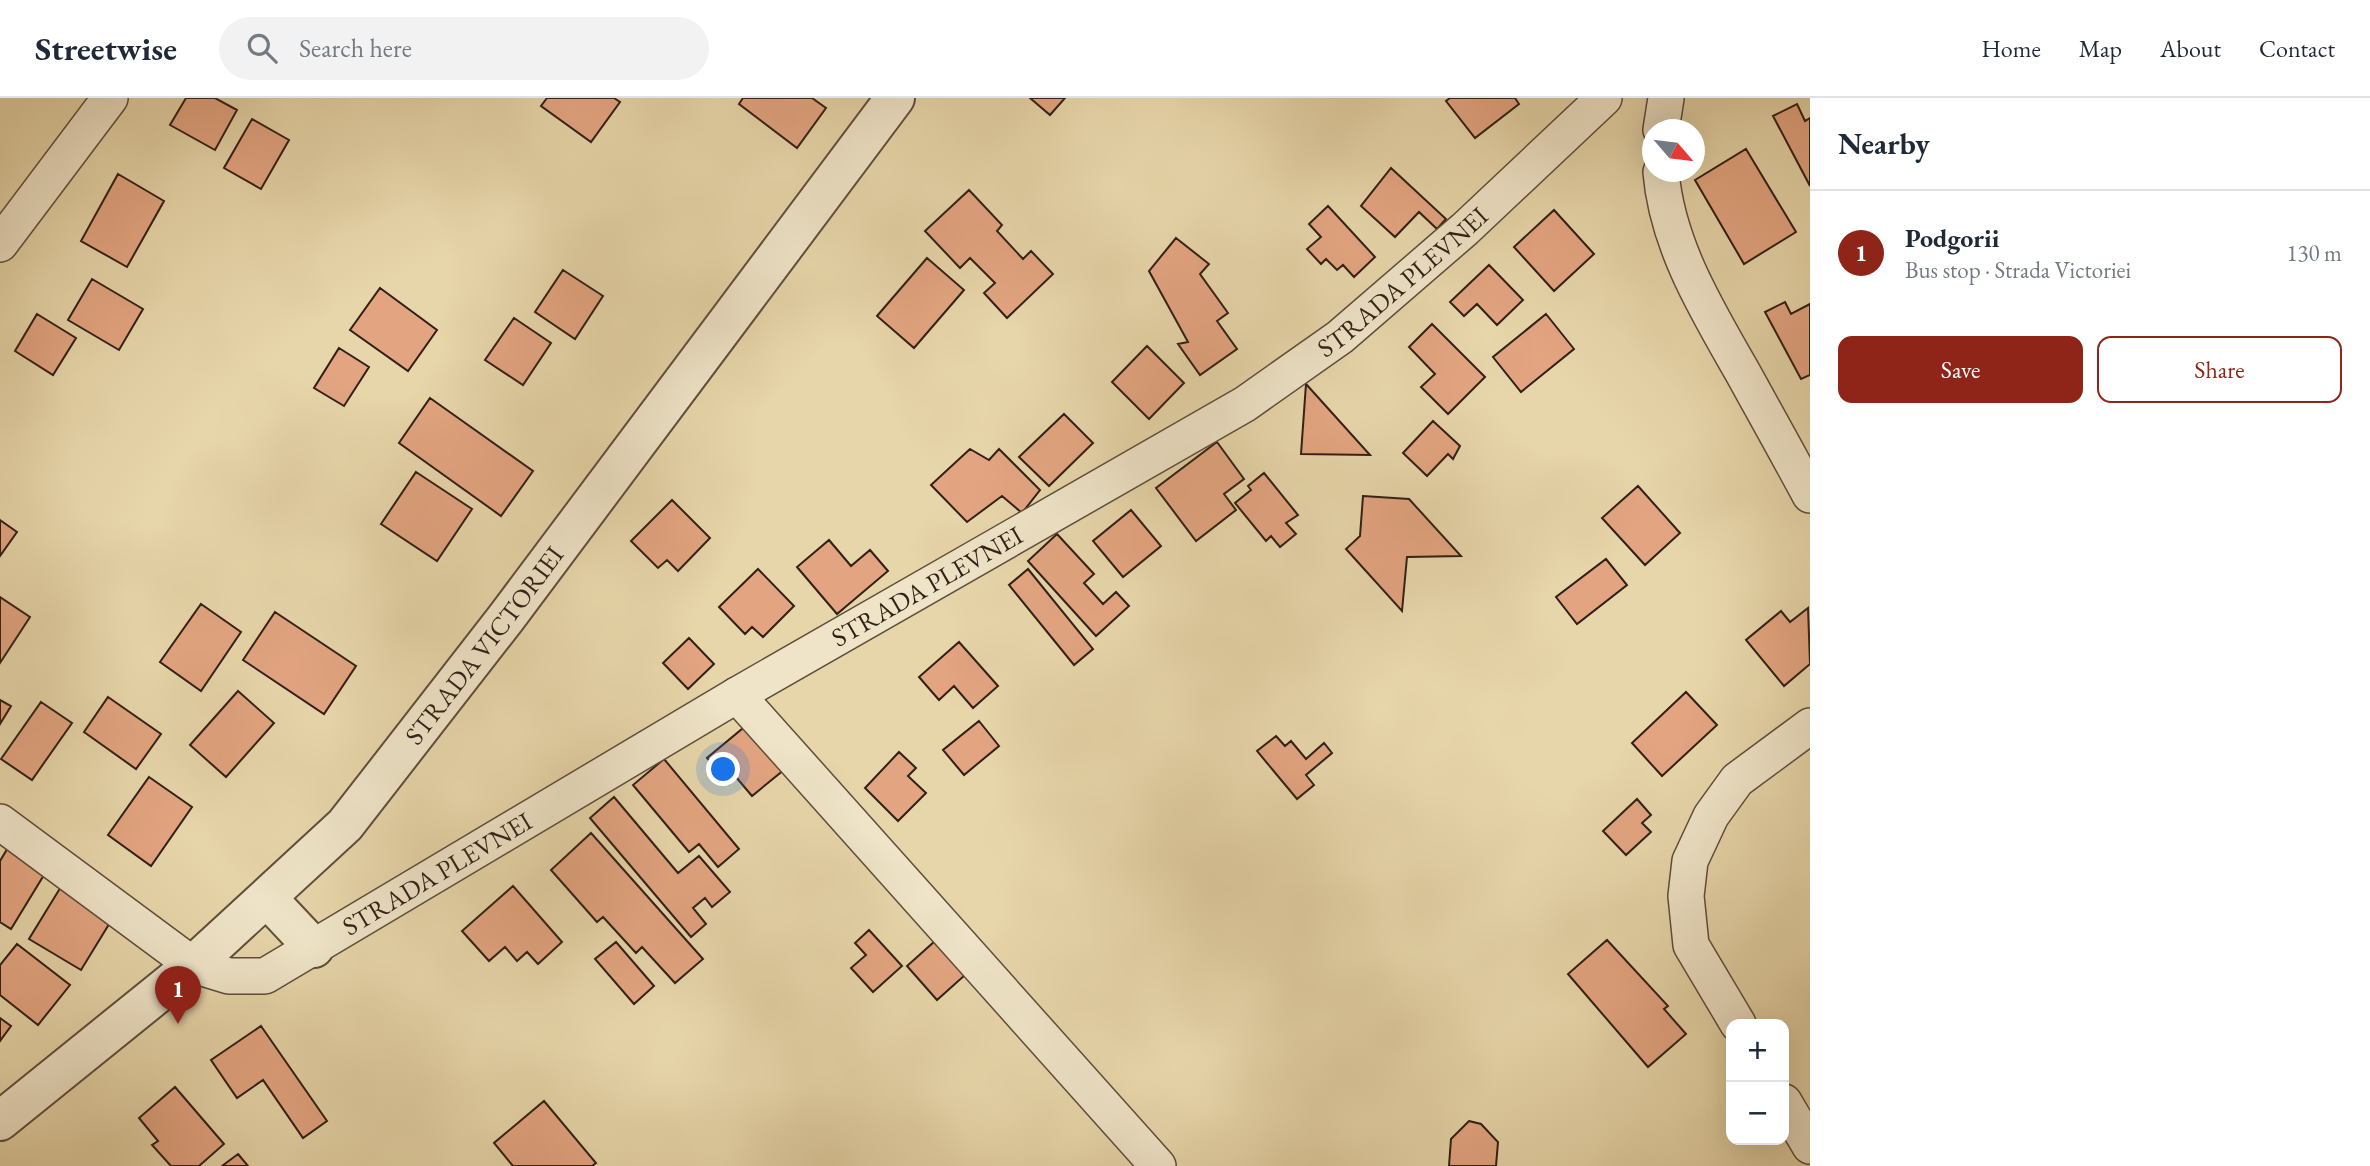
<!DOCTYPE html>
<html lang="en">
<head>
<meta charset="utf-8">
<style>
	:root { --surface:#fff; --page:#f2f2f3; --text:#1f2937; --muted:#747a83; --line:#e0e1e3; --accent:#8f2418 }
	body { margin:0; font-family:"EB Garamond",serif; background:var(--page); color:var(--text) }
	.controls { position:absolute; right:21px; bottom:21px; display:grid; overflow:hidden; border-radius:14px; box-shadow:0 7px 28px #0002 }
	.controls button { width:63px; height:63px; display:grid; place-items:center; padding:0; border:0; border-bottom:2px solid var(--line); background:var(--surface); color:var(--text); font:35px sans-serif }
	.compass { position:absolute; left:1642px; top:21px; width:63px; height:63px; border-radius:50%; background:var(--surface); box-shadow:0 7px 28px #0002; rotate:118deg }
	.you { position:absolute; left:724px; top:672px; width:24px; height:24px; margin:-18px; border:5px solid #fff; border-radius:50%; background:#1a73e8; box-shadow:0 0 0 10px #1a73e833 }
	.badge { display:grid; place-items:center; width:46px; height:46px; border-radius:50%; background:var(--accent); color:#fff; font-size:23px; font-weight:700 }
	.pin { position:absolute; translate:-50% -58px; filter:drop-shadow(0 2px 4px #0008) }
	.pin::after { content:''; position:absolute; top:37px; width:24px; height:21px; background:inherit; clip-path:polygon(0 0,100% 0,50% 100%) }
	.list { margin:0; padding:0; list-style:none }
	h2 { display:flex; justify-content:space-between; align-items:center; height:91px; margin:0; padding:0 28px; font-size:30px }
	h2 small { font-size:23px; font-weight:400; color:var(--muted) }
	.list li { display:grid; grid-template-columns:46px 1fr auto; gap:21px; align-items:center; box-sizing:border-box; height:126px; padding:0 28px; border-top:2px solid var(--line) }
	.list b { display:block; font-size:26px; white-space:nowrap }
	.list p { margin:0; font-size:23px; white-space:nowrap; color:var(--muted) }
	.list em { font-size:23px; font-style:normal; color:var(--muted) }
	.actions { display:flex; gap:14px; padding:21px 28px }
	.actions a { flex:1; padding:16px 0; border:2px solid var(--accent); border-radius:14px; text-align:center; font-size:24px; color:var(--accent) }
	.actions .main { background:var(--accent); color:#fff }
	.icon { flex:none; width:38px; height:38px; fill:none; stroke:currentColor; stroke-width:2; stroke-linecap:round; stroke-linejoin:round }
	.map { position:relative; flex:none; width:1810px; height:1068px; overflow:hidden }
	header { display:flex; align-items:center; gap:42px; box-sizing:border-box; height:98px; padding:0 35px; background:var(--surface); border-bottom:2px solid var(--line) }
	header strong { font-size:33px }
	nav { display:flex; gap:38px; margin-inline-start:auto; font-size:24px }
	.search { width:490px; height:63px; background:var(--page); display:flex; align-items:center; gap:18px; box-sizing:border-box; padding:0 24px; border-radius:38px; color:var(--muted); font-size:26px }
	main { display:flex }
	aside { flex:1; background:var(--surface) }
	.map>svg:first-child { display:block }
	.building { fill:#e3a581; stroke:#321f16; stroke-width:2 }
	.lines { fill:none; stroke-linecap:round; stroke-linejoin:round }
	.minor-casing { stroke:#5f4d3b; stroke-width:38 }
	.tertiary-casing { stroke:#5f4d3b; stroke-width:42 }
	.minor { stroke:#efe4c8; stroke-width:35 }
	.tertiary { stroke:#efe4c8; stroke-width:38 }
	.labels { text-anchor:middle; dominant-baseline:central; stroke-width:6; stroke-linejoin:round; paint-order:stroke }
	.street-label { font-size:26px; fill:#321f16; stroke:#efe4c8 }
</style>
</head>
<body>
<header>
<strong>Streetwise</strong>
<div class="search"><svg class="icon" aria-label="search" viewBox="0 0 24 24"><circle cx="10" cy="10" r="6"/><path d="M15 15l6 6"/></svg>Search here</div>
<nav><a>Home</a><a>Map</a><a>About</a><a>Contact</a></nav>
</header>
<main>
<div class="map">
<svg width="1810" height="1068" viewBox="0 0 1810 1068">
	<rect width="100%" height="100%" fill="#e7d6aa"/>
	<filter id="stains"><feTurbulence type="fractalNoise" baseFrequency=".00286" numOctaves="4"/><feColorMatrix values="0 0 0 0 .2 0 0 0 0 .09 0 0 0 0 .02 0 0 0 .5 -.17"/></filter>
	<radialGradient id="worn" r=".72"><stop offset=".6" stop-color="#630" stop-opacity="0"/><stop offset="1" stop-color="#630" stop-opacity=".3"/></radialGradient>
	<path class="building" d="M 186,0 L 215,0 L 237,12 L 215,52 L 170,27 Z
		M 547,0 L 614,0 L 620,4 L 591,44 L 541,8 Z
		M 743,0 L 812,0 L 826,10 L 797,50 L 739,6 Z
		M 1030,0 L 1065,0 L 1050,17 Z
		M 1450,0 L 1515,0 L 1519,6 L 1475,40 L 1446,3 Z
		M 1797,6 L 1805,23 L 1810,20 L 1810,88 L 1773,18 Z
		M 252,21 L 289,42 L 261,91 L 224,70 Z
		M 1746,51 L 1796,134 L 1744,166 L 1695,82 Z
		M 1391,70 L 1446,121 L 1437,131 L 1419,114 L 1395,139 L 1361,108 Z
		M 118,76 L 164,103 L 127,169 L 81,143 Z
		M 969,92 L 1002,127 L 997,133 L 1023,161 L 1031,153 L 1053,176 L 1007,220 L 984,195 L 995,185 L 970,160 L 960,170 L 925,133 Z
		M 1328,108 L 1375,159 L 1354,179 L 1343,167 L 1337,172 L 1326,161 L 1321,166 L 1307,151 L 1321,139 L 1309,126 Z
		M 1554,112 L 1594,156 L 1554,193 L 1514,149 Z
		M 1176,140 L 1209,166 L 1200,176 L 1228,215 L 1217,223 L 1237,251 L 1200,277 L 1178,246 L 1188,244 L 1149,173 Z
		M 927,160 L 964,192 L 914,250 L 877,218 Z
		M 1489,167 L 1523,202 L 1497,227 L 1477,206 L 1464,218 L 1450,204 Z
		M 563,172 L 603,198 L 575,241 L 535,214 Z
		M 92,181 L 143,211 L 119,252 L 68,222 Z
		M 380,190 L 437,232 L 408,273 L 350,232 Z
		M 1785,204 L 1791,216 L 1810,206 L 1810,277 L 1801,281 L 1765,214 Z
		M 37,216 L 76,240 L 53,277 L 15,253 Z
		M 1546,216 L 1574,251 L 1521,294 L 1493,259 Z
		M 514,220 L 551,245 L 523,287 L 485,262 Z
		M 1432,226 L 1485,279 L 1448,316 L 1421,289 L 1435,276 L 1409,249 Z
		M 1147,248 L 1184,285 L 1149,321 L 1112,284 Z
		M 339,250 L 369,269 L 344,308 L 314,290 Z
		M 1306,286 L 1370,357 L 1301,356 Z
		M 430,300 L 533,373 L 501,418 L 399,345 Z
		M 1064,316 L 1093,345 L 1049,388 L 1019,359 Z
		M 1433,323 L 1460,348 L 1453,361 L 1448,356 L 1427,378 L 1403,355 Z
		M 1217,344 L 1244,381 L 1224,396 L 1236,412 L 1196,443 L 1156,390 Z
		M 970,351 L 989,362 L 999,351 L 1040,392 L 1022,415 L 1002,398 L 967,424 L 931,387 Z
		M 416,374 L 472,411 L 437,463 L 381,426 Z
		M 1264,375 L 1298,417 L 1286,425 L 1296,436 L 1280,449 L 1271,438 L 1266,443 L 1235,405 L 1251,392 L 1248,388 Z
		M 1638,388 L 1680,435 L 1645,467 L 1602,420 Z
		M 1363,398 L 1409,401 L 1461,458 L 1407,459 L 1402,513 L 1346,451 L 1360,438 Z
		M 672,402 L 710,440 L 678,473 L 667,462 L 658,470 L 631,443 Z
		M 1131,412 L 1161,448 L 1123,479 L 1093,443 Z
		M 0,422 L 17,434 L 0,458 Z
		M 1057,436 L 1094,476 L 1084,485 L 1103,506 L 1116,494 L 1129,508 L 1096,538 L 1028,463 Z
		M 829,442 L 851,468 L 870,452 L 888,473 L 837,516 L 797,469 Z
		M 1606,461 L 1627,487 L 1577,526 L 1556,499 Z
		M 758,471 L 794,508 L 763,539 L 752,529 L 745,536 L 719,509 Z
		M 1028,471 L 1093,551 L 1074,567 L 1009,487 Z
		M 0,499 L 30,519 L 0,565 Z
		M 201,506 L 241,534 L 201,593 L 160,564 Z
		M 1808,510 L 1810,566 L 1784,588 L 1746,542 L 1781,513 L 1790,524 Z
		M 275,514 L 356,568 L 324,616 L 243,562 Z
		M 689,540 L 714,566 L 688,591 L 663,565 Z
		M 959,544 L 998,588 L 973,610 L 954,588 L 939,602 L 919,579 Z
		M 238,593 L 274,625 L 226,679 L 190,647 Z
		M 1686,594 L 1717,627 L 1662,678 L 1632,645 Z
		M 108,599 L 161,636 L 136,671 L 84,634 Z
		M 0,602 L 11,608 L 0,626 Z
		M 41,604 L 72,625 L 32,682 L 1,661 Z
		M 979,623 L 999,648 L 964,677 L 943,652 Z
		M 748,626 L 785,671 L 752,698 L 736,679 L 729,686 L 707,660 Z
		M 1276,638 L 1285,648 L 1291,643 L 1306,661 L 1324,645 L 1332,655 L 1306,677 L 1314,687 L 1297,701 L 1257,653 Z
		M 899,654 L 916,670 L 908,678 L 926,695 L 898,723 L 865,690 Z
		M 664,661 L 739,751 L 718,769 L 699,746 L 689,754 L 633,687 Z
		M 149,679 L 192,709 L 151,768 L 108,737 Z
		M 614,699 L 678,775 L 699,758 L 730,794 L 712,809 L 705,800 L 693,810 L 706,826 L 691,839 L 590,720 Z
		M 1637,701 L 1651,717 L 1642,725 L 1651,734 L 1626,757 L 1603,733 Z
		M 591,735 L 703,861 L 675,885 L 642,849 L 636,855 L 603,819 L 597,824 L 551,772 Z
		M 9,748 L 47,772 L 11,831 L 0,824 L 0,763 Z
		M 62,787 L 114,818 L 81,872 L 29,841 Z
		M 513,788 L 562,844 L 538,866 L 527,854 L 517,863 L 505,849 L 489,863 L 462,833 Z
		M 869,832 L 902,868 L 873,894 L 851,870 L 866,857 L 855,845 Z
		M 1607,842 L 1668,908 L 1664,911 L 1686,936 L 1648,969 L 1568,876 Z
		M 935,843 L 965,877 L 937,902 L 907,868 Z
		M 616,844 L 654,888 L 634,906 L 595,861 Z
		M 17,846 L 70,887 L 38,927 L 0,897 L 0,867 Z
		M 0,920 L 11,928 L 0,943 Z
		M 261,928 L 327,1023 L 303,1040 L 263,982 L 237,1000 L 211,962 Z
		M 175,989 L 224,1046 L 199,1068 L 171,1068 L 152,1047 L 158,1043 L 139,1020 Z
		M 544,1003 L 596,1065 L 592,1068 L 513,1068 L 494,1045 Z
		M 1469,1023 L 1481,1026 L 1498,1044 L 1496,1068 L 1449,1068 L 1451,1041 Z
		M 238,1056 L 248,1068 L 222,1068 Z"/>
	<g class="lines">
		<g class="minor-casing">
			<g id="minor">
				<path d="M 1661,32 L 1666,0"/>
				<path d="M 1661,74 C 1667,147 1707,212 1743,275 C 1765,315 1788,356 1810,397"/>
				<path d="M 0,146 L 110,0"/>
				<path d="M 737,597 L 1158,1068"/>
				<path id="s1" d="M 0,724 L 193,867 L 229,878 L 265,878 L 737,597 L 1245,306 L 1340,239 L 1465,131 L 1604,0"/>
				<path d="M 1738,926 L 1691,847 L 1686,798 L 1690,763 L 1711,718 L 1737,682 L 1810,628"/>
				<path d="M 1784,1004 L 1810,1048"/>
			</g>
		</g>
		<g class="tertiary-casing">
			<g id="tertiary">
				<path d="M 267,800 L 314,850"/>
				<path id="s2" d="M 0,1023 L 193,867 L 345,727 L 506,520 L 895,0"/>
			</g>
		</g>
		<use href="#minor" class="minor"/>
		<use href="#tertiary" class="tertiary"/>
	</g>
	<g class="labels">
		<g class="street-label">
			<text stroke="none"><textPath href="#s1" startOffset="1648">STRADA PLEVNEI</textPath></text>
			<text stroke="none"><textPath href="#s1" startOffset="1082">STRADA PLEVNEI</textPath></text>
			<text stroke="none"><textPath href="#s2" startOffset="682">STRADA VICTORIEI</textPath></text>
			<text stroke="none"><textPath href="#s1" startOffset="514">STRADA PLEVNEI</textPath></text>
		</g>
	</g>
	<rect width="100%" height="100%" filter="url(#stains)"/>
	<rect width="100%" height="100%" fill="url(#worn)"/>
</svg>
<div class="controls">
<button>+</button>
<button>−</button>
</div>
<svg class="compass" viewBox="-18 -18 36 36"><path d="M0-13l5 13h-10z" fill="#e53935"/><path d="M0 13l5-13h-10z" fill="#747a83"/></svg>
<div class="you"></div>
<div class="pin badge" style="left:178px;top:926px">1</div>
</div>
<aside>
<h2>Nearby<small></small></h2>
<ul class="list">
<li><span class="badge">1</span><div><b>Podgorii</b><p>Bus stop · Strada Victoriei</p></div><em>130 m</em></li>
</ul>
<div class="actions"><a class="main">Save</a><a>Share</a></div>
</aside>
</main>
</body>
</html>
